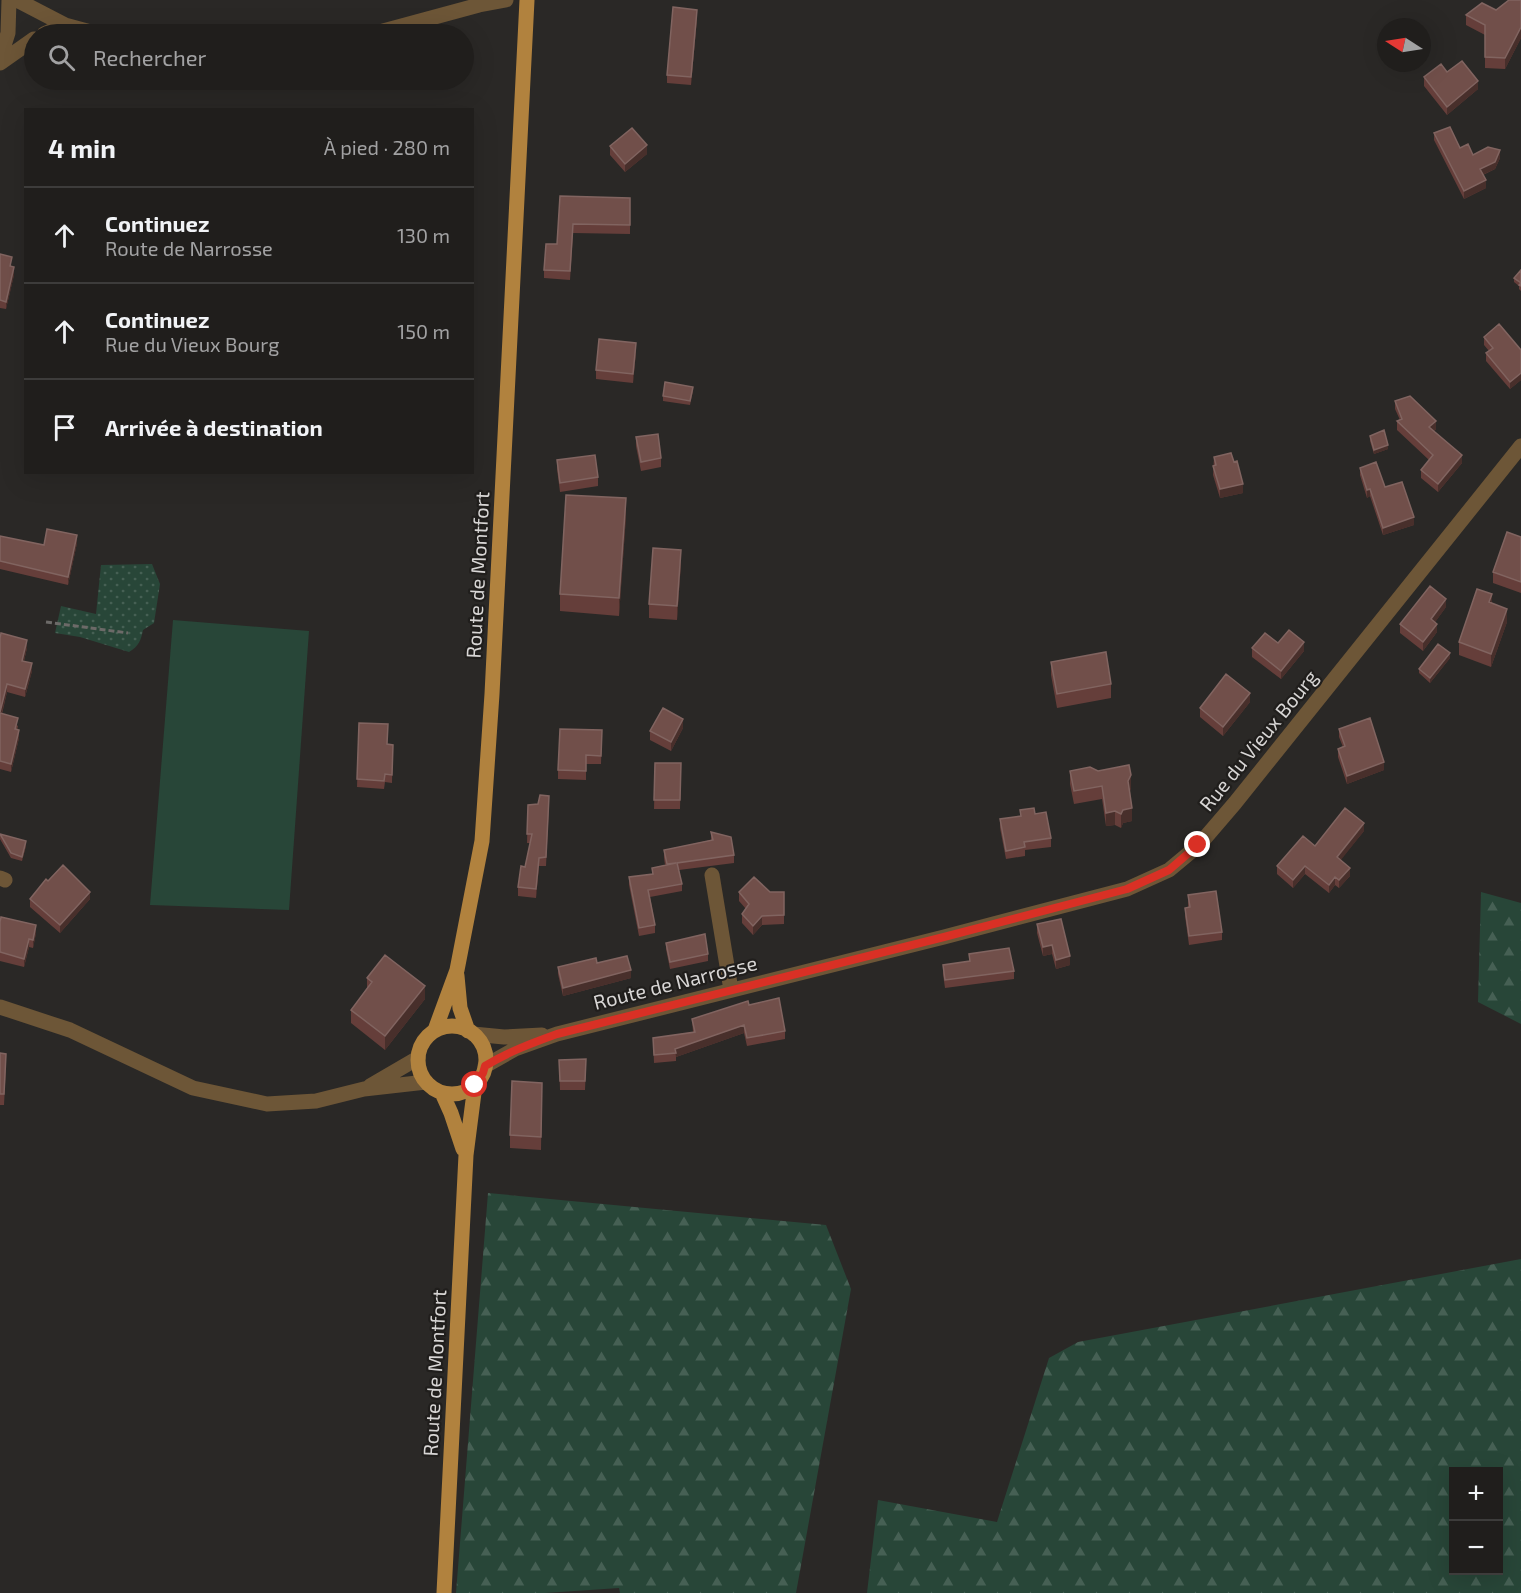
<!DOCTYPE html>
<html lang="fr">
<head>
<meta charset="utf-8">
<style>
	:root { --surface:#201e1c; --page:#2d2b29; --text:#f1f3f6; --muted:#a2a2a3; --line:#3d3c3b }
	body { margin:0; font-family:"Exo 2",sans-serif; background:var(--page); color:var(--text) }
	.controls { position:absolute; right:18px; bottom:18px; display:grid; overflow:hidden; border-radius:0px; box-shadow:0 6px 24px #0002 }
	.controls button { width:54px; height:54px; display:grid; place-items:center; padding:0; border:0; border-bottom:2px solid var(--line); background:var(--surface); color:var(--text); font:30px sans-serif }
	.compass { position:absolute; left:1377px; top:18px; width:54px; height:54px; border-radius:50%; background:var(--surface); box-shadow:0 6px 24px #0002; rotate:282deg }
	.stop { position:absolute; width:18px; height:18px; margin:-14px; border:4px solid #d93025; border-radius:50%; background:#fff }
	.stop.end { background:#d93025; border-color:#fff; box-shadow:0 2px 6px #0008 }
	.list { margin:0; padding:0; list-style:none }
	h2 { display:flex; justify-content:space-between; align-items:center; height:78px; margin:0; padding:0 24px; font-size:26px }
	h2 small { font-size:20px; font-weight:400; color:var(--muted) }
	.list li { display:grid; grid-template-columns:39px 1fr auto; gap:18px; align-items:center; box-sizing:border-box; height:96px; padding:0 24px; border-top:2px solid var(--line) }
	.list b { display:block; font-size:22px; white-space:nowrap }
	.list p { margin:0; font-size:20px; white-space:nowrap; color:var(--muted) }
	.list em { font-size:20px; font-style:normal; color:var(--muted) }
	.icon { flex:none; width:33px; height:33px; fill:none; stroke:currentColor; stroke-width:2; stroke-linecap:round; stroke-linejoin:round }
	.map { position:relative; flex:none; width:1521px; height:1593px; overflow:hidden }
	.search { position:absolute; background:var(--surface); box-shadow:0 6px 24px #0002; left:24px; top:24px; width:450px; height:66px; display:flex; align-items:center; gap:15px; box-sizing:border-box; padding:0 21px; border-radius:33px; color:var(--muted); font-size:22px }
	.panel { position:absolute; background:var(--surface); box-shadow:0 6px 24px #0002; left:24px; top:108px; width:450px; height:366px; border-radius:0px }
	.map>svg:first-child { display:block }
	.forest { fill:url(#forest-firs); fill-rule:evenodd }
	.park { fill:url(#park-dots) }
	.garden { fill:#284638 }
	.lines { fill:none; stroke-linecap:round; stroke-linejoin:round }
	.path { stroke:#6c6a68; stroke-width:3; stroke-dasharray:6 3; stroke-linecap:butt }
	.minor { stroke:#6d5637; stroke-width:15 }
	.major { stroke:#b1823e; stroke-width:15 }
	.wall { fill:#653e3a }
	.shaded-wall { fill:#482f2b }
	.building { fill:#714f4a; stroke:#816460; stroke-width:1.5 }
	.route { stroke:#d93025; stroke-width:8 }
	.labels { text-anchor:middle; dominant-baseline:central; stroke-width:4.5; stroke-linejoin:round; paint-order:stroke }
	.street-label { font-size:20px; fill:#d8d6d5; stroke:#201e1c }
</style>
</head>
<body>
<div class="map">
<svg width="1521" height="1593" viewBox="0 0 1521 1593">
	<defs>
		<pattern id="forest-firs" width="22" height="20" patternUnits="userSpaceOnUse" patternTransform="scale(1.5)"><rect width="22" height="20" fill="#284638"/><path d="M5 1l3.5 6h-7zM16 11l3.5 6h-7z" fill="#466054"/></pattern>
		<pattern id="park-dots" width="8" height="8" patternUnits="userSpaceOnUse" patternTransform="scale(1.5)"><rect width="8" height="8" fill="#284638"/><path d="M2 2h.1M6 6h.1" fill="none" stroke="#466054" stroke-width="1.8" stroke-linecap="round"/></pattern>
	</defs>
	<rect width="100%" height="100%" fill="#2a2826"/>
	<path class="forest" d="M 1481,892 L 1521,903 L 1521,1024 L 1478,1002 Z
		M 488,1193 L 826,1225 L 851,1289 L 796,1593 L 620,1593 L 619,1588 L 545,1593 L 456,1593 Z
		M 1521,1259 L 1521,1593 L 867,1593 L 878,1500 L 997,1522 L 1049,1358 L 1078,1342 ZM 1454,1472 L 1498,1472 L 1498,1570 L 1454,1570 Z"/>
	<path class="park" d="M 152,564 L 160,584 L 154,623 L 143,630 C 141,640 139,646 129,652 L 80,637 L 55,633 L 61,606 L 96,614 L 101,565 Z"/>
	<path class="garden" d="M 173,620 L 309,631 L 289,910 L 150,905 Z"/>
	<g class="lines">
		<path class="path" d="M 46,622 L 128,633"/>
		<path class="minor" d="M 17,0 L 65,25
			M 44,34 L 65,25 L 98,34
			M 372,34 L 479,5 L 506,0
			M 0,58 L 8,33 L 9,0
			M 0,63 L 34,39
			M 712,875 L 731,990
			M 0,878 L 5,880
			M 0,1007 L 70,1030 L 193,1088 L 267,1104 L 316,1101 L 364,1089 L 426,1082
			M 473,1034 L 504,1037 L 542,1035
			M 485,1066 L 515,1049 L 557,1034 L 944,937 L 1127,889 L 1169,870 L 1199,845 L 1235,803 L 1521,446
			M 370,1086 L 418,1058"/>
		<path class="major" d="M 457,976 L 460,1008 L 468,1031
			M418 1060a34 34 0 1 1 68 0a34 34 0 1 1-68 0Z
			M 435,1030 L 457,970 L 482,841 L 492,694 L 527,0
			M 442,1093 L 451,1113 L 463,1149
			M 444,1593 L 466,1155 L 475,1085"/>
	</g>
	<path class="wall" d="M 1521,0 L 1521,38 L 1505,69 L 1485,68 L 1485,35 L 1466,25 L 1466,15 L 1496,10 Z
		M 697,18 L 691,85 L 667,83 L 667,75 Z
		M 1447,72 L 1478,89 L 1447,115 L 1424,86 L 1424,77 Z
		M 1434,133 L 1473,155 L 1500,158 L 1495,169 L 1483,175 L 1486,188 L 1464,199 L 1434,140 Z
		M 610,146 L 647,154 L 625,172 L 610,155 Z
		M 560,196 L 630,198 L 630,234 L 573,233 L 570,280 L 544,278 L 544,270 L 557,244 Z
		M 0,254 L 12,267 L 14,275 L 6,309 L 0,308 Z
		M 1521,270 L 1521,291 L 1519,289 L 1519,286 L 1514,282 L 1514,278 Z
		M 1484,337 L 1521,350 L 1521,380 L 1510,389 L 1486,361 L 1486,353 L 1489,351 L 1484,345 Z
		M 636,352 L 633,383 L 596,379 L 596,370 Z
		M 693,391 L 690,405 L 663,401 L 663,396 Z
		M 1395,401 L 1436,429 L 1434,431 L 1462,463 L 1438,492 L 1421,478 L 1421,470 L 1429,460 L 1397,430 L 1397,421 L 1400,420 L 1395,409 Z
		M 1370,436 L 1388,449 L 1374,454 L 1370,441 Z
		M 636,437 L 661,458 L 661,467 L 641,471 L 636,446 Z
		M 1214,457 L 1243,493 L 1220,498 L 1213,475 Z
		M 557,460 L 598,477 L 598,486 L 560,492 L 557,469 Z
		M 1360,468 L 1385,487 L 1414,525 L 1383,535 L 1370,496 L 1367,498 L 1360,475 Z
		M 626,516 L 619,616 L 560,611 L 560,594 Z
		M 0,536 L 44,545 L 77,543 L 68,585 L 0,569 Z
		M 1521,537 L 1521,593 L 1493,583 L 1493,572 Z
		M 681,563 L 677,620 L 649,618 L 649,604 Z
		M 1492,603 L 1507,622 L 1491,667 L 1459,655 L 1459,642 Z
		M 1446,607 L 1435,622 L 1437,632 L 1423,651 L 1400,633 L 1400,624 Z
		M 0,638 L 27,648 L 24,661 L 32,671 L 25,697 L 7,692 L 2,714 L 18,726 L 17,730 L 19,738 L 11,772 L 0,769 Z
		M 1278,643 L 1304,651 L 1281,679 L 1252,657 L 1252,648 Z
		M 1450,658 L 1430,683 L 1419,673 L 1419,669 Z
		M 1051,662 L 1111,684 L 1111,698 L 1057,708 L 1051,675 Z
		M 1250,702 L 1223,736 L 1200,717 L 1200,708 Z
		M 359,723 L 387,744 L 393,745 L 392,783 L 385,782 L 384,789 L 357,787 Z
		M 683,728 L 671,751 L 650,740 L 650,731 Z
		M 1339,729 L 1384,770 L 1347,784 L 1338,757 L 1338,749 L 1343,747 L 1339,737 Z
		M 602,730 L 601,764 L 586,764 L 586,780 L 558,779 L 558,770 Z
		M 655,763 L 681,763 L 680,809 L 654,809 Z
		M 1070,771 L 1131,788 L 1130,791 L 1132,821 L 1123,823 L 1121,828 L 1115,825 L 1106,826 L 1102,799 L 1074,804 L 1070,784 Z
		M 528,805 L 549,805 L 546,866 L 539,866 L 536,898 L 518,896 L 518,887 L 525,867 L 530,843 L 527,843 Z
		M 1020,810 L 1035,814 L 1051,838 L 1051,847 L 1025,850 L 1025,856 L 1006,859 L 1000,828 L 1000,819 L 1020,816 Z
		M 1364,831 L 1340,860 L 1350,876 L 1339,888 L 1335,885 L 1329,893 L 1305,874 L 1293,888 L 1277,874 L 1277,866 L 1315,846 Z
		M 711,832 L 734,855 L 734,863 L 679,870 L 682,884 L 682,891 L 650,897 L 655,925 L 655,933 L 639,936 L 629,885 L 629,877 L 652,874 L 652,868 L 665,865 L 664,858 L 664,850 L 711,840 Z
		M 0,834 L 26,846 L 22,861 L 11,858 L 0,839 Z
		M 48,881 L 90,899 L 60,933 L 30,907 L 30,899 Z
		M 739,892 L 784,892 L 784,924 L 762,925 L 753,935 L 742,923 L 742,914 L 746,909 L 739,901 Z
		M 1188,895 L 1222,932 L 1222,940 L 1189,945 L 1185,916 L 1185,908 L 1188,908 Z
		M 0,922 L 36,933 L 33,948 L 29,947 L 24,967 L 0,961 Z
		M 1037,924 L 1070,965 L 1056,969 L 1052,954 L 1043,956 L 1037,933 Z
		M 666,943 L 708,954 L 708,961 L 670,969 L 666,949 Z
		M 969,954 L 1014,971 L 1014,979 L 945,988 L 943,974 L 943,965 L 969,961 Z
		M 597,963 L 631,978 L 563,996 L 558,974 L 558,967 Z
		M 367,978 L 425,999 L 385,1050 L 351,1023 L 351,1010 L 367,989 Z
		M 749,1005 L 785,1031 L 785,1039 L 747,1046 L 744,1033 L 676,1057 L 676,1061 L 654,1063 L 653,1038 L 693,1032 L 692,1019 Z
		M 0,1053 L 6,1065 L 4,1105 L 0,1105 Z
		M 559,1060 L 586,1067 L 585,1090 L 560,1090 Z
		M 542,1083 L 541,1150 L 510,1148 L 510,1135 Z"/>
	<path class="shaded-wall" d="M 697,10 L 697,18 L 691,85 L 691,77 Z
		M 1521,27 L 1521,38 L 1505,69 L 1505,58 Z
		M 1478,81 L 1478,89 L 1447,115 L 1447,107 Z
		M 647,145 L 647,154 L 625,172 L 625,164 Z
		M 1500,150 L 1500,158 L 1495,169 L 1480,176 L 1480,169 Z
		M 1486,180 L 1486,188 L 1464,199 L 1464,191 Z
		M 14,267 L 14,275 L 6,309 L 6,302 Z
		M 636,343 L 636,352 L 633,383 L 633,374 Z
		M 1521,373 L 1521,380 L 1510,389 L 1510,382 Z
		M 1436,421 L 1436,429 L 1429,436 L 1429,427 Z
		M 1388,445 L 1388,449 L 1374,454 L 1374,450 Z
		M 1462,455 L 1462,463 L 1438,492 L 1438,484 Z
		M 1243,484 L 1243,493 L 1220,498 L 1220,489 Z
		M 1370,489 L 1370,496 L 1367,498 L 1367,490 Z
		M 626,498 L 626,516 L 619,616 L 619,598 Z
		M 1414,517 L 1414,525 L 1383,535 L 1383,528 Z
		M 77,535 L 77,543 L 68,585 L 68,577 Z
		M 681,550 L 681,563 L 677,620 L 677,606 Z
		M 1492,594 L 1492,607 L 1489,602 Z
		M 1446,599 L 1446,607 L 1431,628 L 1431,619 Z
		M 1507,609 L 1507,622 L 1491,667 L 1491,654 Z
		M 1437,624 L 1437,632 L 1423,651 L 1423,642 Z
		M 27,640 L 27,648 L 22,669 L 22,661 Z
		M 1304,642 L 1304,651 L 1281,679 L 1281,671 Z
		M 1450,653 L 1450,658 L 1430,683 L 1430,678 Z
		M 32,663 L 32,671 L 25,697 L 25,689 Z
		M 7,684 L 7,692 L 0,720 L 0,712 Z
		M 1250,693 L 1250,702 L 1223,736 L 1223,727 Z
		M 683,719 L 683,728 L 671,751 L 671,742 Z
		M 19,730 L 19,738 L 11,772 L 11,764 Z
		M 1384,762 L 1384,770 L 1347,784 L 1347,776 Z
		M 1131,775 L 1131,788 L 1128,794 L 1128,781 Z
		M 1132,808 L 1132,821 L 1123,823 L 1121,828 L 1121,814 L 1123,810 Z
		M 1115,811 L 1115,825 L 1106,826 L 1106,813 Z
		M 1364,823 L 1364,831 L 1337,865 L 1337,857 Z
		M 26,841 L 26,846 L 22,861 L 22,857 Z
		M 539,858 L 539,866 L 536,898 L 536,889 Z
		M 1305,866 L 1305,874 L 1293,888 L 1293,880 Z
		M 1350,868 L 1350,876 L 1339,888 L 1339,880 Z
		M 1335,877 L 1335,885 L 1329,893 L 1329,885 Z
		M 90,892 L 90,899 L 60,933 L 60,925 Z
		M 762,916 L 762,925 L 753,935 L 753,926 Z
		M 36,925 L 36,933 L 33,948 L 33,940 Z
		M 29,939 L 29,947 L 24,967 L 24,959 Z
		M 1052,945 L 1052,954 L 1043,956 L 1043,947 Z
		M 1070,956 L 1070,965 L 1056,969 L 1056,960 Z
		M 631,970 L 631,978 L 563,996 L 563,988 Z
		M 425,986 L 425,999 L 385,1050 L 385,1036 Z
		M 744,1025 L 744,1033 L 676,1057 L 675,1049 Z"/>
	<path class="building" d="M 1509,0 L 1521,0 L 1521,27 L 1505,58 L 1485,57 L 1485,25 L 1466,15 L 1482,3 L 1496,10 Z
		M 673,7 L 697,10 L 691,77 L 667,75 Z
		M 1462,61 L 1478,81 L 1447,107 L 1424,77 L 1441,64 L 1447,72 Z
		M 1450,127 L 1460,148 L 1468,144 L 1473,155 L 1488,147 L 1500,150 L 1495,162 L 1480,169 L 1486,180 L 1464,191 L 1434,133 Z
		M 632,128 L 647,145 L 625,164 L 610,146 Z
		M 560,196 L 630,198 L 630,225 L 573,224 L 570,271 L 544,270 L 546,244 L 557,244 Z
		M 0,254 L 12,257 L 10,266 L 14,267 L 6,302 L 0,300 Z
		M 1521,270 L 1521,286 L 1519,285 L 1521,283 L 1514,278 Z
		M 1499,324 L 1521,350 L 1521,373 L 1510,382 L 1486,353 L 1493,348 L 1484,337 Z
		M 599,339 L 636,343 L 633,374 L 596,370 Z
		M 665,382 L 693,387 L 690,401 L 663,396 Z
		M 1410,396 L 1436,421 L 1429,427 L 1462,455 L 1438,484 L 1421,470 L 1433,455 L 1397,421 L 1402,419 L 1395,401 Z
		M 1384,430 L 1388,445 L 1374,450 L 1370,436 Z
		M 658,434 L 661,458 L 641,462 L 636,437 Z
		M 1231,453 L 1234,462 L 1237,461 L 1243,484 L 1220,489 L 1213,466 L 1216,465 L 1214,457 Z
		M 595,455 L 598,477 L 560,483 L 557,460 Z
		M 1376,462 L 1385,487 L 1402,482 L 1414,517 L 1383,528 L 1370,489 L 1367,490 L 1360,468 Z
		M 566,495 L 626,498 L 619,598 L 560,594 Z
		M 47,529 L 77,535 L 68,577 L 0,561 L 0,536 L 44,545 Z
		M 1507,532 L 1521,537 L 1521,582 L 1493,572 Z
		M 653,548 L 681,550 L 677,606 L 649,604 Z
		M 1430,586 L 1446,599 L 1431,619 L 1437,624 L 1423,642 L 1400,624 Z
		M 1477,589 L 1492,594 L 1489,602 L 1507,609 L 1491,654 L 1459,642 Z
		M 1289,630 L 1304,642 L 1281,671 L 1252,648 L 1265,633 L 1278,643 Z
		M 1,633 L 27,640 L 22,661 L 32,663 L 25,689 L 7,684 L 0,712 L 0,638 Z
		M 1438,644 L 1450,653 L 1430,678 L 1419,669 Z
		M 1106,652 L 1111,684 L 1057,694 L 1051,662 Z
		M 1226,674 L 1250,693 L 1223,727 L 1200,708 Z
		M 663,708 L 683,719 L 671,742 L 650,731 Z
		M 0,713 L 18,718 L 15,729 L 19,730 L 11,764 L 0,761 Z
		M 1370,718 L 1384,762 L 1347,776 L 1338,749 L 1345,746 L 1339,729 Z
		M 359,723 L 388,724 L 387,744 L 393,745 L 392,775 L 385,774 L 384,781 L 357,779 Z
		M 560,729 L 602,730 L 601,756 L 586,755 L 586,771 L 558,770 Z
		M 655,763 L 681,763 L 680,800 L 654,800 Z
		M 1129,765 L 1131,775 L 1128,781 L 1132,808 L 1123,810 L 1121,814 L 1115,811 L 1106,813 L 1102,786 L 1074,791 L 1070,771 L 1090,767 L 1098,771 Z
		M 540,795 L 549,796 L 546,857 L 539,858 L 536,889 L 518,887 L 521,866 L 525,867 L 532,834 L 527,834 L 528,805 L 538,804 Z
		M 1034,808 L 1035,814 L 1046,812 L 1051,838 L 1024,842 L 1025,847 L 1006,851 L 1000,819 L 1021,816 L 1020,810 Z
		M 1345,808 L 1364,823 L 1337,857 L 1350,868 L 1339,880 L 1335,877 L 1329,885 L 1305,866 L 1293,880 L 1277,866 L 1303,836 L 1315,846 Z
		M 711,832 L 731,837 L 734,855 L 677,863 L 682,884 L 648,890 L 655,925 L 639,928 L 629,877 L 653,874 L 652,868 L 676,863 L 667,864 L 664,850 L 713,840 Z
		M 0,834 L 26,841 L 22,857 L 11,853 Z
		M 63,865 L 90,892 L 60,925 L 30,899 L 46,879 L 48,881 Z
		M 754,877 L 770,892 L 784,892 L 784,915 L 762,916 L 753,926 L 742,914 L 749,904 L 739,892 Z
		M 1216,891 L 1222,932 L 1189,936 L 1185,908 L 1190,907 L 1188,895 Z
		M 1,917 L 36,925 L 33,940 L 29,939 L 24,959 L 0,952 L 0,922 Z
		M 1061,919 L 1070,956 L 1056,960 L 1052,945 L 1043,947 L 1037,924 Z
		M 705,934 L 708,954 L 670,962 L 666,943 Z
		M 1009,948 L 1014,971 L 945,980 L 943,965 L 970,961 L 969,954 Z
		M 385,955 L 425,986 L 385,1036 L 351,1010 L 372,982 L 367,978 Z
		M 627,956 L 631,970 L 563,988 L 558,967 L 596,958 L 597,963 Z
		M 779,998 L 785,1031 L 747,1038 L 744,1025 L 675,1049 L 676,1053 L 654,1055 L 653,1038 L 695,1032 L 692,1019 L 748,1001 L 749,1005 Z
		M 0,1053 L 6,1054 L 4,1094 L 0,1094 Z
		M 586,1059 L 585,1081 L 560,1081 L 559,1060 Z
		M 512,1081 L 542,1083 L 541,1137 L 510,1135 Z"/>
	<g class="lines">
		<path class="route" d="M 475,1085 L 483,1073 L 485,1066 C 508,1052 532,1043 557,1034 L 944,937 L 1127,889 L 1169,870 L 1198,845"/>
	</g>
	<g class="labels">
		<g class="street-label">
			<text transform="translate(477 575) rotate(-87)">Route de Montfort</text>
			<text transform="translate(1258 740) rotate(-51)">Rue du Vieux Bourg</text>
			<text transform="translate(675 982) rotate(-14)">Route de Narrosse</text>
			<text transform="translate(434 1373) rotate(-87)">Route de Montfort</text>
		</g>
	</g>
</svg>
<div class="controls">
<button>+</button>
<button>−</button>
</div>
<svg class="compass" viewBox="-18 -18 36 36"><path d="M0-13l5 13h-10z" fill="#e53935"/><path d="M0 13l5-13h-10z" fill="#a2a2a3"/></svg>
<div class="stop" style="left:475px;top:1085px"></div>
<div class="stop end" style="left:1198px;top:845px"></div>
<div class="search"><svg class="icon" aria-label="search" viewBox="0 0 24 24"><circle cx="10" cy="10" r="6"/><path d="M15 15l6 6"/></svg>Rechercher</div>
<section class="panel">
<h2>4 min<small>À pied · 280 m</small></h2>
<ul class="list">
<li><svg class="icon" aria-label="ahead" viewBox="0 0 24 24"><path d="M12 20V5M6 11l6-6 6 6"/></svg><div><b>Continuez</b><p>Route de Narrosse</p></div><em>130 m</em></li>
<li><svg class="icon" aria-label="ahead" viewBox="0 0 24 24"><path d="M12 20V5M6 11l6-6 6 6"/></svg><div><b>Continuez</b><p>Rue du Vieux Bourg</p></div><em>150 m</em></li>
<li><svg class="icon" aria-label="arrive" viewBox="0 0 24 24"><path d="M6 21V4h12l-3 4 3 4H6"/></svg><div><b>Arrivée à destination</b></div></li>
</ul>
</section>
</div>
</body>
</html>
